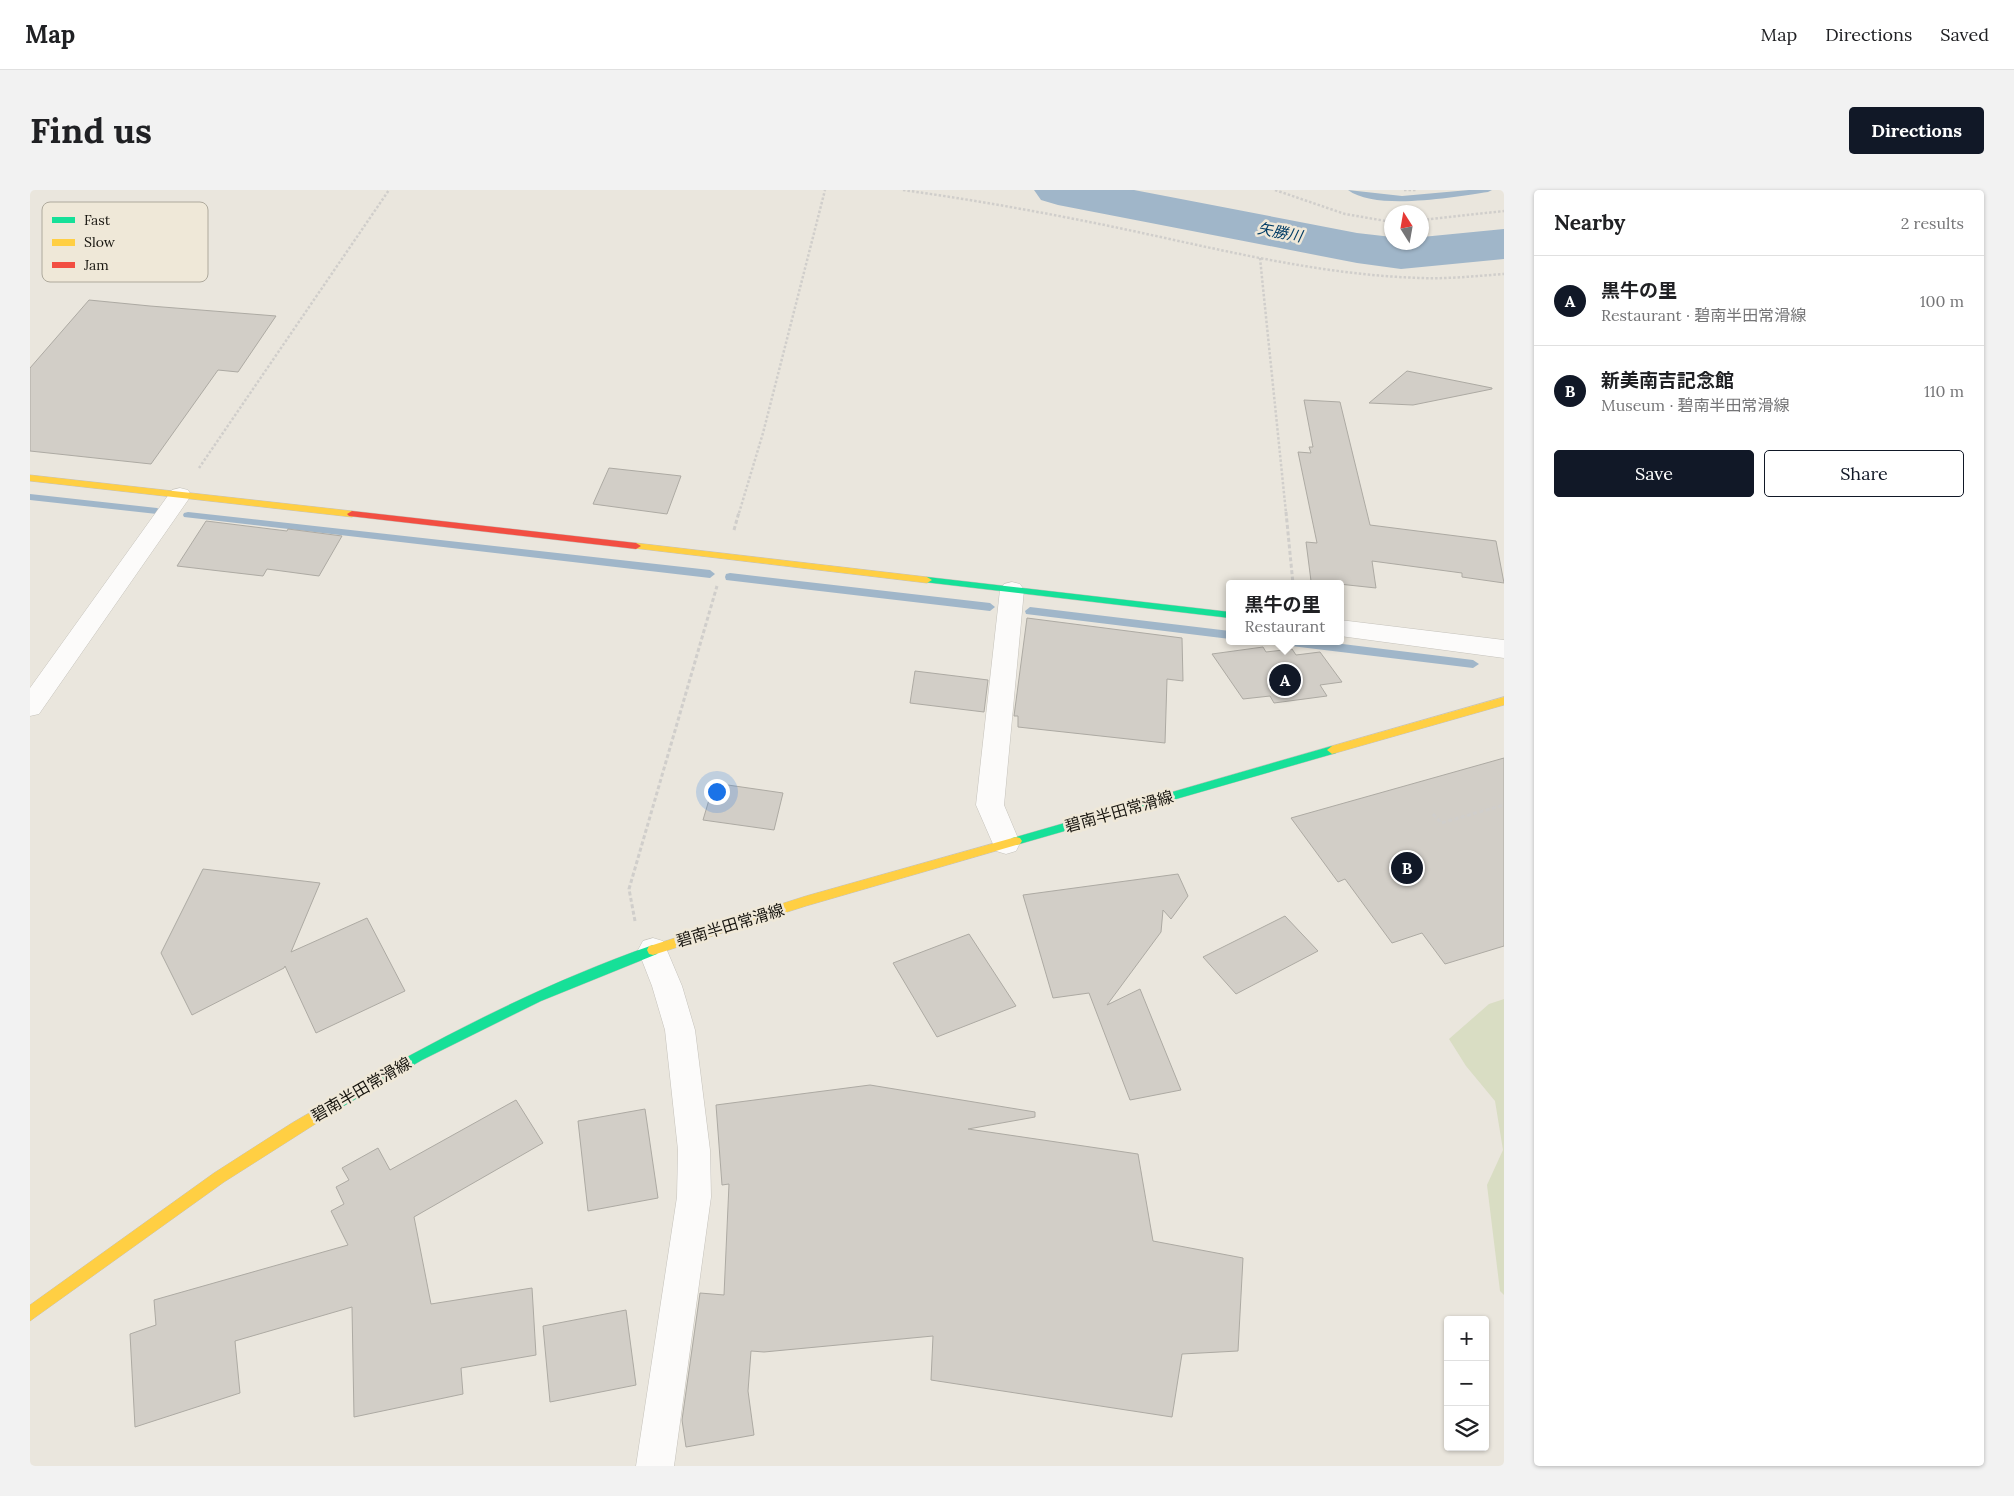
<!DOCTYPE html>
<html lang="en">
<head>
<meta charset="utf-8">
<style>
	:root { --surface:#fff; --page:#f2f2f2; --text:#202124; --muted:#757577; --line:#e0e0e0; --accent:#111827 }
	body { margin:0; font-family:Lora,"Noto Sans JP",serif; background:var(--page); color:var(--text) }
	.controls { position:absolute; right:15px; bottom:15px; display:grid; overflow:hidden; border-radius:5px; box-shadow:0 1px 4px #0004 }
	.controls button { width:45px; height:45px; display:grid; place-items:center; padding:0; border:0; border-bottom:1px solid var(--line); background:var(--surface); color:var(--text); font:25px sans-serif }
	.compass { position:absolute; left:1354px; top:15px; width:45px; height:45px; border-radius:50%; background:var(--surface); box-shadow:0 1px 4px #0004; rotate:349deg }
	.you { position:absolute; left:686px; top:601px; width:18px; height:18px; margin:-12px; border:4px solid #fff; border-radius:50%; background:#1a73e8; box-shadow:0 0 0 8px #1a73e833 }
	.badge { display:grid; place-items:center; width:32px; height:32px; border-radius:50%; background:var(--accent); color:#fff; font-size:16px; font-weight:700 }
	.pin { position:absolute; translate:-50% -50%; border:2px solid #fff; box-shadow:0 1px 5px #0006 }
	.popup { position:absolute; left:1196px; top:390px; width:118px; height:65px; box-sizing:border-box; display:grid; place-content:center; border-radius:5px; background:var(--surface); filter:drop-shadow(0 1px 4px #0005); font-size:16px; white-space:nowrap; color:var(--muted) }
	.popup b { font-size:19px; color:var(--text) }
	.popup::after { content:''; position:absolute; left:50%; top:100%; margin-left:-10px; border:10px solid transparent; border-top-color:var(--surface) }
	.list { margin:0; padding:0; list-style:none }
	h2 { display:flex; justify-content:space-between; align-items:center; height:65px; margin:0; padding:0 20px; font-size:21px }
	h2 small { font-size:16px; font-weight:400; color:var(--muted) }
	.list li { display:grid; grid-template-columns:32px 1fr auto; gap:15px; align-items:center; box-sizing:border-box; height:90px; padding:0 20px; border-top:1px solid var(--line) }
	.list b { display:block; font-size:19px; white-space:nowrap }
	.list p { margin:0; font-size:16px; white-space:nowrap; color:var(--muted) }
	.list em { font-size:16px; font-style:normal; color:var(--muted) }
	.actions { display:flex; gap:10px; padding:15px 20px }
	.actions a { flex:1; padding:11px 0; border:1px solid var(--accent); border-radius:5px; text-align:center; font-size:18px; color:var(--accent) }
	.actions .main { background:var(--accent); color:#fff }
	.icon { flex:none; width:28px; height:28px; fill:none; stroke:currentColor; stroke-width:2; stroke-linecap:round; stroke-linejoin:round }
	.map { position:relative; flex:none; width:1474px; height:1276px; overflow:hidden; border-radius:5px }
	header { display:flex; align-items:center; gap:30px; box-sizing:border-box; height:70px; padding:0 25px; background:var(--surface); border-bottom:1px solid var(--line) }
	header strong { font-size:24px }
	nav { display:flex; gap:28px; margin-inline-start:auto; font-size:18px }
	.intro { display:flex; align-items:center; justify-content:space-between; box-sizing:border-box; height:120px; padding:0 30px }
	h1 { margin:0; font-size:35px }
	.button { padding:12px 22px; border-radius:5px; background:var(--accent); color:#fff; font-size:18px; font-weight:700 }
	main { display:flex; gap:30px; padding:0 30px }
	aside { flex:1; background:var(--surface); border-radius:5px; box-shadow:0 1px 4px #0004 }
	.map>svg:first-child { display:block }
	.green { fill:#d9ddc3 }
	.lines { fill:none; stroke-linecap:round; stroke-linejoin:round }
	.stream { fill:#a0b6c9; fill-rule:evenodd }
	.river { fill:#a0b6c9; fill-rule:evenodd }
	.building { fill:#d2cec7; stroke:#adaaa3 }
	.street-casing { stroke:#c5c2bb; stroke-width:1 }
	.fast-casing { stroke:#c5c2bb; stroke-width:1 }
	.slow-casing { stroke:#c5c2bb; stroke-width:1 }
	.jam-casing { stroke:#c5c2bb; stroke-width:1 }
	.path-far1 { stroke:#d0cecb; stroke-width:2.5; stroke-dasharray:2.5 2; stroke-linecap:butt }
	.path { stroke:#d0cecb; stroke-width:3; stroke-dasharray:4 2.5; stroke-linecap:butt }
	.street { fill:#fcfbfa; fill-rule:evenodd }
	.fast { fill:#16e098; fill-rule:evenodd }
	.slow { fill:#ffcf43; fill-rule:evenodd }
	.jam { fill:#f24e42; fill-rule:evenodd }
	.labels { text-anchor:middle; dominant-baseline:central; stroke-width:5; stroke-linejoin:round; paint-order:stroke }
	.far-water-label { font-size:15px; font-style:italic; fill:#023d66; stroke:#efe8d8 }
	.street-label { font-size:16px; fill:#181610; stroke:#efe8d8 }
	.key { fill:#efe8d8; stroke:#aea99c; stroke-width:1 }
	.key-label { font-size:14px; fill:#181610 }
</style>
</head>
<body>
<header>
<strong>Map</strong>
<nav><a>Map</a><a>Directions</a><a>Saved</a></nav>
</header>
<div class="intro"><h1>Find us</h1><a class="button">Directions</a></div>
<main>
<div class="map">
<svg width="1474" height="1276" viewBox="0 0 1474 1276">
	<rect width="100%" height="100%" fill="#eae6dd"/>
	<path class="green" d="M 1474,809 L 1474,1105 L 1470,1101 L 1457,995 L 1473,960 L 1465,911 L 1436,876 L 1419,849 L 1459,814 Z"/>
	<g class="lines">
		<path class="stream" d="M 1318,0 L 1372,6 L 1439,0 L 1462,0 L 1458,2 C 1424,7 1346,21 1318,0 Z
			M 0,304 L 127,318 L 132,321 L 127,324 L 0,310 Z
			M 158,322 L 680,380 L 685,384 L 680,388 L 154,327 L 153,325 L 154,323 Z
			M 700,383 L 960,413 L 965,417 L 960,421 L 696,390 L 695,387 L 696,384 Z
			M 1000,417 L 1200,441 L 1200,449 L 996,424 L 995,421 Z
			M 1248,451 L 1288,451 L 1443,470 L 1449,474 L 1443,478 L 1253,455 Z"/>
		<path class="river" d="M 1004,0 L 1104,0 L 1327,43 L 1362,47 L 1362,52 L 1392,52 L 1392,47 L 1474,39 L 1474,69 L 1371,79 L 1327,73 L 1028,15 L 1011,10 Z"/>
	</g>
	<path class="building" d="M 59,110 L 120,116 L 246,126 L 208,182 L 188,180 L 121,274 L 0,261 L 0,178 Z
		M 1377,181 L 1462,198 L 1462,199 L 1383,215 L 1339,213 Z
		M 1274,210 L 1310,212 L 1340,335 L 1466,351 L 1474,393 L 1432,387 L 1432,383 L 1342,371 L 1346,398 L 1281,391 L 1276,352 L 1287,353 L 1268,262 L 1281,263 L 1279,257 L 1283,257 Z
		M 579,278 L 651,286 L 637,324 L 563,314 Z
		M 176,331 L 257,341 L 258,339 L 312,346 L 289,386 L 237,379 L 233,386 L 147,376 Z
		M 997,428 L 1152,448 L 1153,491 L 1137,489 L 1135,553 L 988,537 L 988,526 L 984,526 Z
		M 1233,457 L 1236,462 L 1262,459 L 1266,465 L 1290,462 L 1312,492 L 1290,495 L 1297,506 L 1244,513 L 1240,506 L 1213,509 L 1182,464 Z
		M 885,481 L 958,490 L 954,522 L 880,513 Z
		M 1474,568 L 1474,756 L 1415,774 L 1392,743 L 1362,753 L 1315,689 L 1308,692 L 1261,628 Z
		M 684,593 L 753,603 L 744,640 L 673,630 Z
		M 173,679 L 290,693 L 261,762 L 337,728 L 375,801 L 286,843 L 255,776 L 254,778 L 162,825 L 131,763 Z
		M 1148,684 L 1158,706 L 1141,729 L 1133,720 L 1131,742 L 1077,815 L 1110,799 L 1151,900 L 1100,910 L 1059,803 L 1023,808 L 993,705 Z
		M 1255,726 L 1288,761 L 1206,804 L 1173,767 Z
		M 939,744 L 986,816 L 907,847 L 863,773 Z
		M 840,895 L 1005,922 L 1005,927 L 938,939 L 1108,964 L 1123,1051 L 1213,1068 L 1208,1161 L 1152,1164 L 1142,1227 L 901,1190 L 903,1146 L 734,1162 L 721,1161 L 718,1201 L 724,1245 L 656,1257 L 652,1230 L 670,1103 L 694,1105 L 699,994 L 692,995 L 686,915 Z
		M 486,910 L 513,953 L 384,1027 L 401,1114 L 502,1098 L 506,1165 L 431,1178 L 433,1204 L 324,1227 L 322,1117 L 205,1151 L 210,1203 L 105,1237 L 100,1144 L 126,1135 L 124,1110 L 318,1055 L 301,1021 L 314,1014 L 306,997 L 319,990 L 312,978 L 348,958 L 360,980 Z
		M 615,919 L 628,1008 L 558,1021 L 548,931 Z
		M 596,1120 L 606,1195 L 520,1212 L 513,1136 Z"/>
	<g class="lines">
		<g class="street-casing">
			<path id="street" d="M 150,298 L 158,300 L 161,305 L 158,310 L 9,524 L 0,526 L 0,498 L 142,300 Z
				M 982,392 L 990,394 L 994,400 L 974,615 L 990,653 L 986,661 L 976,664 L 966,661 L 946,615 L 970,400 L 974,394 Z
				M 1310,430 L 1474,450 L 1474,468 L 1310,446 Z
				M 623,748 L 633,751 L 652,796 L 665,840 L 680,960 L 681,1007 L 644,1276 L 606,1276 L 647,1007 L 648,960 L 635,840 L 622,796 L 608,760 L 613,751 Z"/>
		</g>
		<g class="fast-casing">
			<path id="fast" d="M 897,387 L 1200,422 L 1200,428 L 894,392 L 892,390 Z
				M 1302,556 L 1306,557 L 1307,560 L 1306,563 L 986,655 L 982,654 L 980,651 L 982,648 L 986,647 Z
				M 623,755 L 627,756 L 629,760 L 627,764 L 511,811 L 392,870 L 312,917 L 307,919 L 302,917 L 300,913 L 302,909 C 405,850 511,794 623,755 Z"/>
		</g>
		<g class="slow-casing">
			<path id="slow" d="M 0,285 L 322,321 L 327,324 L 322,327 L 0,291 Z
				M 606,353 L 897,387 L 902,390 L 897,393 L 603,358 L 603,354 Z
				M 1474,507 L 1474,515 L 1302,564 L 1297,560 L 1302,556 Z
				M 986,647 L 990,648 L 992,651 L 990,654 L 776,716 L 623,765 L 619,764 L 617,760 L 619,756 L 623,755 L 776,706 Z
				M 307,907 L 312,909 L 314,913 L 312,917 L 194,992 L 0,1131 L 0,1115 L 184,983 L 262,933 Z"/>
		</g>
		<g class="jam-casing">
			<path id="jam" d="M 322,321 L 606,353 L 611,356 L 606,359 L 319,326 L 317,324 Z"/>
		</g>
		<path class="path-far1" d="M 873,0 C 945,10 1017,23 1089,38 C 1188,59 1289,85 1391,88 C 1419,89 1446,86 1474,84
			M 1245,0 L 1315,24 L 1362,32
			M 1374,0 L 1387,0
			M 1392,30 L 1474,21
			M 1230,68 L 1256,323
			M 169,278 L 359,0
			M 709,323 L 733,243 L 795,0"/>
		<path class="path" d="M 1256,322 L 1263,394
			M 704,340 L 709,322
			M 1403,624 L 1411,633 L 1474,615
			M 605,731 L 599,699 L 687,396"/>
		<use href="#street" class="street"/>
		<use href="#fast" class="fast"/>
		<use href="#slow" class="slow"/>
		<use href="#jam" class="jam"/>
	</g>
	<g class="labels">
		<g class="far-water-label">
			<text transform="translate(1250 42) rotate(11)">矢勝川</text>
		</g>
		<g class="street-label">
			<text transform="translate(1089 621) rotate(-16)">碧南半田常滑線</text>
			<text transform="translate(700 735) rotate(-17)">碧南半田常滑線</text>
			<text transform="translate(331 899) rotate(-30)">碧南半田常滑線</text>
		</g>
	</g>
	<rect x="12" y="12" width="166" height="80" rx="8" class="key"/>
	<rect x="22" y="27" width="23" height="6" fill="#16e098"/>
	<rect x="22" y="49" width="23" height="7" fill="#ffcf43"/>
	<rect x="22" y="72" width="23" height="6" fill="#f24e42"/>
	<g class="key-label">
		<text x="54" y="35">Fast</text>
		<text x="54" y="57">Slow</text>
		<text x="54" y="80">Jam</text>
	</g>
</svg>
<div class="controls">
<button>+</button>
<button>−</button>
<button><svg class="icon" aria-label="layers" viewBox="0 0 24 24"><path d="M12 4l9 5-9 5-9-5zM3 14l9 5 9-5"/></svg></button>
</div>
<svg class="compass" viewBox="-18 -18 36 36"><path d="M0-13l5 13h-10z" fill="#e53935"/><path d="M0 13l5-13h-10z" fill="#757577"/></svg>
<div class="you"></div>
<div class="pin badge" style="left:1255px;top:490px">A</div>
<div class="popup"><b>黒牛の里</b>Restaurant</div>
<div class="pin badge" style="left:1377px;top:678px">B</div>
</div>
<aside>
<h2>Nearby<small>2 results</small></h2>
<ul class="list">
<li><span class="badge">A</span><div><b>黒牛の里</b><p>Restaurant · 碧南半田常滑線</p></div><em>100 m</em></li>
<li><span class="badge">B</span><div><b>新美南吉記念館</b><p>Museum · 碧南半田常滑線</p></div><em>110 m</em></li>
</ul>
<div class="actions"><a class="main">Save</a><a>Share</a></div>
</aside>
</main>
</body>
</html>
